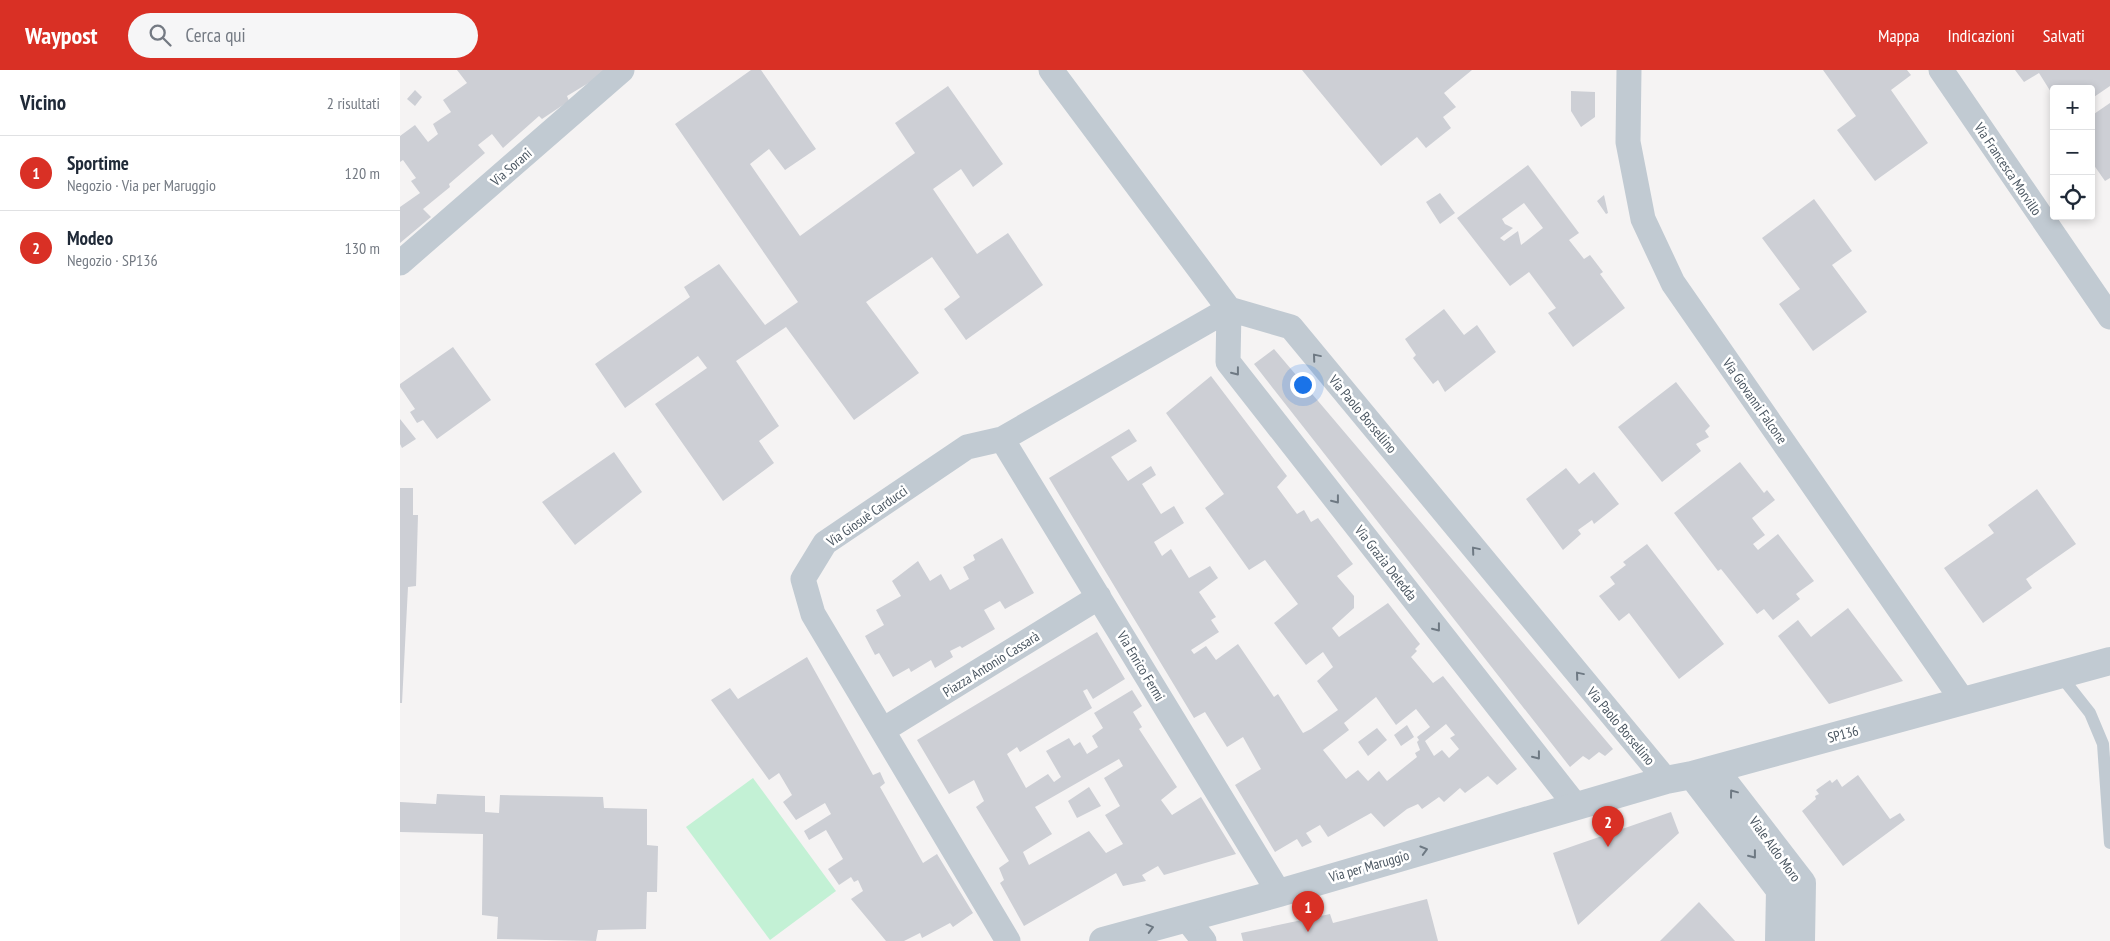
<!DOCTYPE html>
<html lang="it">
<head>
<meta charset="utf-8">
<style>
	:root { --surface:#fff; --page:#f6f6f7; --text:#1f2937; --muted:#747a83; --line:#e0e1e3; --accent:#d93025 }
	body { margin:0; font-family:"PT Sans Narrow",sans-serif; background:var(--page); color:var(--text) }
	.controls { position:absolute; right:15px; top:15px; display:grid; overflow:hidden; border-radius:5px; box-shadow:0 2px 8px #0003 }
	.controls button { width:45px; height:45px; display:grid; place-items:center; padding:0; border:0; border-bottom:1px solid var(--line); background:var(--surface); color:var(--text); font:25px sans-serif }
	.you { position:absolute; left:902px; top:314px; width:18px; height:18px; margin:-12px; border:4px solid #fff; border-radius:50%; background:#1a73e8; box-shadow:0 0 0 8px #1a73e833 }
	.badge { display:grid; place-items:center; width:32px; height:32px; border-radius:50%; background:var(--accent); color:#fff; font-size:16px; font-weight:700 }
	.pin { position:absolute; translate:-50% -41px; filter:drop-shadow(0 1px 2px #0008) }
	.pin::after { content:''; position:absolute; top:26px; width:18px; height:15px; background:inherit; clip-path:polygon(0 0,100% 0,50% 100%) }
	.list { margin:0; padding:0; list-style:none }
	h2 { display:flex; justify-content:space-between; align-items:center; height:65px; margin:0; padding:0 20px; font-size:21px }
	h2 small { font-size:16px; font-weight:400; color:var(--muted) }
	.list li { display:grid; grid-template-columns:32px 1fr auto; gap:15px; align-items:center; box-sizing:border-box; height:75px; padding:0 20px; border-top:1px solid var(--line) }
	.list b { display:block; font-size:19px; white-space:nowrap }
	.list p { margin:0; font-size:16px; white-space:nowrap; color:var(--muted) }
	.list em { font-size:16px; font-style:normal; color:var(--muted) }
	.icon { flex:none; width:28px; height:28px; fill:none; stroke:currentColor; stroke-width:2; stroke-linecap:round; stroke-linejoin:round }
	.map { position:relative; flex:none; width:1710px; height:871px; overflow:hidden }
	header { display:flex; align-items:center; gap:30px; box-sizing:border-box; height:70px; padding:0 25px; background:var(--accent); color:#fff }
	header strong { font-size:24px }
	nav { display:flex; gap:28px; margin-inline-start:auto; font-size:18px }
	.search { width:350px; height:45px; background:var(--page); display:flex; align-items:center; gap:12px; box-sizing:border-box; padding:0 18px; border-radius:28px; color:var(--muted); font-size:19px }
	main { display:flex }
	aside { flex:1; background:var(--surface) }
	.map>svg:first-child { display:block }
	.green { fill:#c3f1d5 }
	.building { fill:#cdcfd5; fill-rule:evenodd }
	.lines { fill:none; stroke-linecap:round; stroke-linejoin:round }
	.service { stroke:#c1cad2; stroke-width:12 }
	.minor { stroke:#c1cad2; stroke-width:25 }
	.tertiary { stroke:#c1cad2; stroke-width:28 }
	.oneway { stroke:#6e7983 }
	.labels { text-anchor:middle; dominant-baseline:central; stroke-width:5; stroke-linejoin:round; paint-order:stroke }
	.street-label { font-size:14px; fill:#4a5661; stroke:#fff }
</style>
</head>
<body>
<header>
<strong>Waypost</strong>
<div class="search"><svg class="icon" aria-label="search" viewBox="0 0 24 24"><circle cx="10" cy="10" r="6"/><path d="M15 15l6 6"/></svg>Cerca qui</div>
<nav><a>Mappa</a><a>Indicazioni</a><a>Salvati</a></nav>
</header>
<main>
<aside>
<h2>Vicino<small>2 risultati</small></h2>
<ul class="list">
<li><span class="badge">1</span><div><b>Sportime</b><p>Negozio · Via per Maruggio</p></div><em>120 m</em></li>
<li><span class="badge">2</span><div><b>Modeo</b><p>Negozio · SP136</p></div><em>130 m</em></li>
</ul>
</aside>
<div class="map">
<svg width="1710" height="871" viewBox="0 0 1710 871">
	<rect width="100%" height="100%" fill="#f5f3f3"/>
	<path class="green" d="M 353,708 L 436,821 L 370,870 L 286,757 Z"/>
	<path class="building" d="M 57,0 L 210,0 L 167,26 L 169,31 L 142,49 L 139,46 L 103,78 L 92,64 L 78,75 L 85,83 L 49,114 L 50,117 L 23,139 L 31,147 L 0,173 L 0,137 L 20,123 L 11,111 L 16,108 L 3,90 L 0,92 L 0,66 L 15,55 L 28,72 L 38,64 L 33,54 L 51,42 L 43,30 L 67,13 Z
		M 351,0 L 361,0 L 416,79 L 385,100 L 369,79 L 350,94 L 400,166 L 515,83 L 495,53 L 548,16 L 603,94 L 573,117 L 561,99 L 533,119 L 577,184 L 608,163 L 643,215 L 566,270 L 544,239 L 560,227 L 532,187 L 466,232 L 519,303 L 454,350 L 386,257 L 336,291 L 379,356 L 359,371 L 374,393 L 323,431 L 255,334 L 307,298 L 298,286 L 225,338 L 195,294 L 290,227 L 284,217 L 319,194 L 365,255 L 398,232 L 275,54 Z
		M 902,0 L 1072,0 L 1044,23 L 1056,37 L 1043,47 L 1051,58 L 1026,78 L 1017,67 L 981,96 Z
		M 1423,0 L 1507,0 L 1511,5 L 1491,20 L 1528,73 L 1475,111 L 1437,60 L 1456,46 Z
		M 1615,0 L 1710,0 L 1710,16 L 1691,29 L 1691,19 L 1654,19 L 1654,27 L 1639,3 L 1624,12 Z
		M 15,20 L 22,27 L 15,36 L 7,29 Z
		M 1171,21 L 1195,22 L 1195,47 L 1181,57 L 1171,41 Z
		M 1710,33 L 1710,108 L 1705,111 L 1691,91 L 1691,46 Z
		M 1128,95 L 1179,163 L 1169,170 L 1184,189 L 1190,185 L 1203,202 L 1200,204 L 1225,238 L 1173,277 L 1148,243 L 1156,238 L 1129,202 L 1110,216 L 1057,148 ZM 1124,133 L 1143,158 L 1121,175 L 1118,161 L 1104,171 L 1100,168 L 1113,158 L 1105,154 L 1102,149 Z
		M 1040,123 L 1055,143 L 1040,154 L 1026,132 Z
		M 1204,125 L 1208,143 L 1206,144 L 1197,131 Z
		M 1414,129 L 1452,181 L 1432,195 L 1467,242 L 1413,281 L 1379,234 L 1400,219 L 1362,168 Z
		M 1044,239 L 1064,265 L 1077,255 L 1096,282 L 1045,322 L 1038,310 L 1033,314 L 1013,288 L 1016,285 L 1005,269 Z
		M 53,277 L 91,330 L 37,369 L 23,350 L 17,353 L 10,342 L 15,339 L 0,317 L 0,314 Z
		M 874,279 L 1213,679 L 1205,686 L 1199,682 L 1189,690 L 1183,686 L 1170,697 L 854,294 Z
		M 811,306 L 887,406 L 877,417 L 897,444 L 904,440 L 911,452 L 918,448 L 953,494 L 937,506 L 954,526 L 954,538 L 932,558 L 939,567 L 988,533 L 1020,574 L 1015,579 L 1017,581 L 1011,587 L 1033,613 L 1043,606 L 1117,699 L 1097,715 L 1088,706 L 1065,723 L 1060,718 L 1044,732 L 1039,727 L 1022,739 L 1018,734 L 1007,739 L 984,757 L 971,743 L 928,767 L 920,755 L 906,763 L 912,772 L 902,777 L 897,769 L 875,782 L 835,715 L 861,699 L 843,667 L 827,677 L 805,642 L 794,648 L 649,408 L 729,359 L 737,371 L 711,387 L 728,411 L 751,396 L 756,405 L 742,414 L 761,444 L 774,436 L 784,453 L 754,472 L 762,486 L 771,479 L 789,508 L 810,496 L 818,508 L 799,522 L 816,547 L 811,550 L 819,562 L 791,580 L 794,584 L 806,576 L 816,590 L 838,574 L 874,627 L 878,624 L 903,663 L 911,659 L 938,640 L 917,611 L 933,597 L 923,582 L 906,595 L 874,553 L 898,534 L 865,490 L 849,500 L 805,438 L 824,424 L 766,343 ZM 976,627 L 996,655 L 1016,639 L 1030,657 L 1017,667 L 1019,670 L 1017,672 L 1020,680 L 1015,683 L 1017,687 L 987,711 L 979,701 L 968,711 L 958,700 L 946,709 L 923,680 L 949,660 L 944,653 ZM 1046,654 L 1055,665 L 1050,668 L 1059,679 L 1049,688 L 1042,680 L 1034,686 L 1025,671 Z
		M 1276,312 L 1310,356 L 1305,361 L 1309,367 L 1296,374 L 1301,381 L 1262,412 L 1218,357 Z
		M 0,349 L 16,369 L 2,378 L 0,374 Z
		M 214,382 L 242,422 L 175,475 L 142,432 Z
		M 1340,392 L 1364,423 L 1367,420 L 1375,430 L 1352,448 L 1365,465 L 1353,474 L 1358,480 L 1378,464 L 1414,511 L 1396,524 L 1400,529 L 1373,550 L 1364,539 L 1357,544 L 1321,499 L 1318,501 L 1274,443 Z
		M 1166,398 L 1179,414 L 1194,402 L 1219,434 L 1194,454 L 1192,450 L 1178,460 L 1181,464 L 1163,480 L 1126,429 Z
		M 0,418 L 13,418 L 13,445 L 18,445 L 16,516 L 8,517 L 2,633 L 0,633 Z
		M 1637,419 L 1676,474 L 1626,509 L 1632,518 L 1583,553 L 1544,498 L 1594,463 L 1588,455 Z
		M 602,468 L 634,523 L 605,539 L 600,531 L 584,540 L 595,559 L 562,578 L 560,576 L 550,581 L 553,587 L 535,598 L 531,590 L 511,602 L 509,598 L 493,607 L 479,583 L 475,585 L 465,566 L 484,555 L 476,540 L 501,526 L 492,511 L 518,491 L 530,511 L 541,504 L 550,520 L 569,509 L 563,497 L 575,490 L 573,485 Z
		M 1247,474 L 1324,574 L 1279,609 L 1229,543 L 1219,551 L 1199,526 L 1215,514 L 1210,507 L 1226,495 L 1223,492 Z
		M 1448,538 L 1503,611 L 1429,634 L 1378,566 L 1398,550 L 1411,567 Z
		M 697,562 L 725,609 L 693,629 L 687,619 L 683,621 L 692,638 L 620,682 L 617,677 L 607,684 L 626,718 L 648,704 L 654,712 L 661,707 L 646,681 L 669,668 L 674,676 L 680,672 L 687,684 L 698,677 L 692,666 L 703,658 L 694,643 L 732,620 L 742,636 L 733,642 L 742,657 L 739,659 L 777,717 L 761,730 L 772,745 L 801,727 L 836,784 L 764,805 L 758,796 L 742,805 L 746,811 L 723,816 L 716,803 L 624,856 L 600,813 L 604,810 L 599,798 L 609,791 L 576,737 L 584,731 L 574,710 L 549,724 L 517,670 ZM 719,689 L 723,696 L 704,708 L 720,736 L 705,745 L 723,774 L 706,783 L 689,761 L 629,795 L 623,782 L 652,764 L 635,737 Z
		M 407,587 L 473,705 L 480,702 L 485,713 L 480,717 L 523,793 L 537,784 L 573,843 L 553,857 L 550,853 L 522,868 L 520,863 L 504,871 L 486,871 L 451,829 L 463,821 L 458,810 L 454,812 L 451,807 L 439,815 L 428,799 L 443,789 L 426,760 L 409,770 L 404,761 L 431,744 L 425,733 L 396,750 L 383,732 L 392,725 L 379,703 L 369,710 L 311,630 L 330,618 L 338,629 Z
		M 1007,655 L 1014,667 L 1001,676 L 994,665 Z
		M 977,658 L 987,670 L 968,686 L 958,672 Z
		M 1458,705 L 1490,749 L 1500,743 L 1505,750 L 1443,796 L 1402,741 L 1416,729 L 1415,726 L 1419,724 L 1416,720 L 1430,710 L 1432,713 L 1437,709 L 1442,717 Z
		M 689,717 L 701,736 L 677,748 L 668,731 Z
		M 37,724 L 85,726 L 85,742 L 99,743 L 100,725 L 203,727 L 204,738 L 247,739 L 247,775 L 258,776 L 257,822 L 247,822 L 246,859 L 198,860 L 196,871 L 97,869 L 98,847 L 82,845 L 83,764 L 0,762 L 0,732 L 36,734 Z
		M 1271,742 L 1279,763 L 1178,855 L 1153,783 Z
		M 1027,829 L 1038,871 L 843,871 L 841,863 L 930,844 L 933,853 Z
		M 1299,832 L 1335,871 L 1260,871 Z"/>
	<g class="lines">
		<path class="service" d="M 1660,605 L 1690,643 L 1703,674 L 1710,773"/>
		<path class="minor" d="M 651,0 L 829,239 L 891,257 L 1266,710
			M 1229,0 L 1228,72 L 1243,149 L 1273,213 L 1563,631
			M 1541,0 L 1710,247
			M 0,193 L 222,0
			M 829,239 L 828,292 L 1176,736
			M 602,369 L 879,823
			M 483,660 L 699,527
			M 786,848 L 804,871
			M 608,871 L 413,544 L 403,509 L 425,473 L 567,377 L 602,369 L 829,239"/>
		<path class="tertiary" d="M 1314,699 L 1402,813 L 1401,871
			M 1292,705 L 1380,820 L 1379,871
			M 703,871 L 879,823 L 1266,710 L 1292,705 L 1710,591"/>
	</g>
	<defs><path id="oneway-chevron" d="M-2-3.5L2.5 0L-2 3.5" fill="none" stroke-width="1.6" stroke-linecap="round" stroke-linejoin="round" transform="scale(1.25)"/></defs>
	<g class="oneway">
		<use href="#oneway-chevron" transform="translate(916 287) rotate(-130)"/>
		<use href="#oneway-chevron" transform="translate(836 302) rotate(52)"/>
		<use href="#oneway-chevron" transform="translate(936 430) rotate(52)"/>
		<use href="#oneway-chevron" transform="translate(1075 480) rotate(-130)"/>
		<use href="#oneway-chevron" transform="translate(1037 558) rotate(52)"/>
		<use href="#oneway-chevron" transform="translate(1179 605) rotate(-130)"/>
		<use href="#oneway-chevron" transform="translate(1137 686) rotate(52)"/>
		<use href="#oneway-chevron" transform="translate(1333 723) rotate(-127)"/>
		<use href="#oneway-chevron" transform="translate(1024 780) rotate(-16)"/>
		<use href="#oneway-chevron" transform="translate(1353 785) rotate(52)"/>
		<use href="#oneway-chevron" transform="translate(750 858) rotate(-15)"/>
	</g>
	<g class="labels">
		<g class="street-label">
			<text transform="translate(111 97) rotate(-41)">Via Sorani</text>
			<text transform="translate(1608 99) rotate(56)">Via Francesca Morvillo</text>
			<text transform="translate(1355 331) rotate(55)">Via Giovanni Falcone</text>
			<text transform="translate(963 344) rotate(50)">Via Paolo Borsellino</text>
			<text transform="translate(467 446) rotate(-35)">Via Giosuè Carducci</text>
			<text transform="translate(986 493) rotate(52)">Via Grazia Deledda</text>
			<text transform="translate(591 594) rotate(-32)">Piazza Antonio Cassarà</text>
			<text transform="translate(741 596) rotate(59)">Via Enrico Fermi</text>
			<text transform="translate(1221 656) rotate(50)">Via Paolo Borsellino</text>
			<text transform="translate(1443 664) rotate(-15)">SP136</text>
			<text transform="translate(1375 779) rotate(54)">Viale Aldo Moro</text>
			<text transform="translate(969 796) rotate(-16)">Via per Maruggio</text>
		</g>
	</g>
</svg>
<div class="controls">
<button>+</button>
<button>−</button>
<button><svg class="icon" aria-label="locate" viewBox="0 0 24 24"><circle cx="12" cy="12" r="6"/><path d="M12 2v4M12 18v4M2 12h4M18 12h4"/></svg></button>
</div>
<div class="you"></div>
<div class="pin badge" style="left:908px;top:862px">1</div>
<div class="pin badge" style="left:1208px;top:777px">2</div>
</div>
</main>
</body>
</html>
